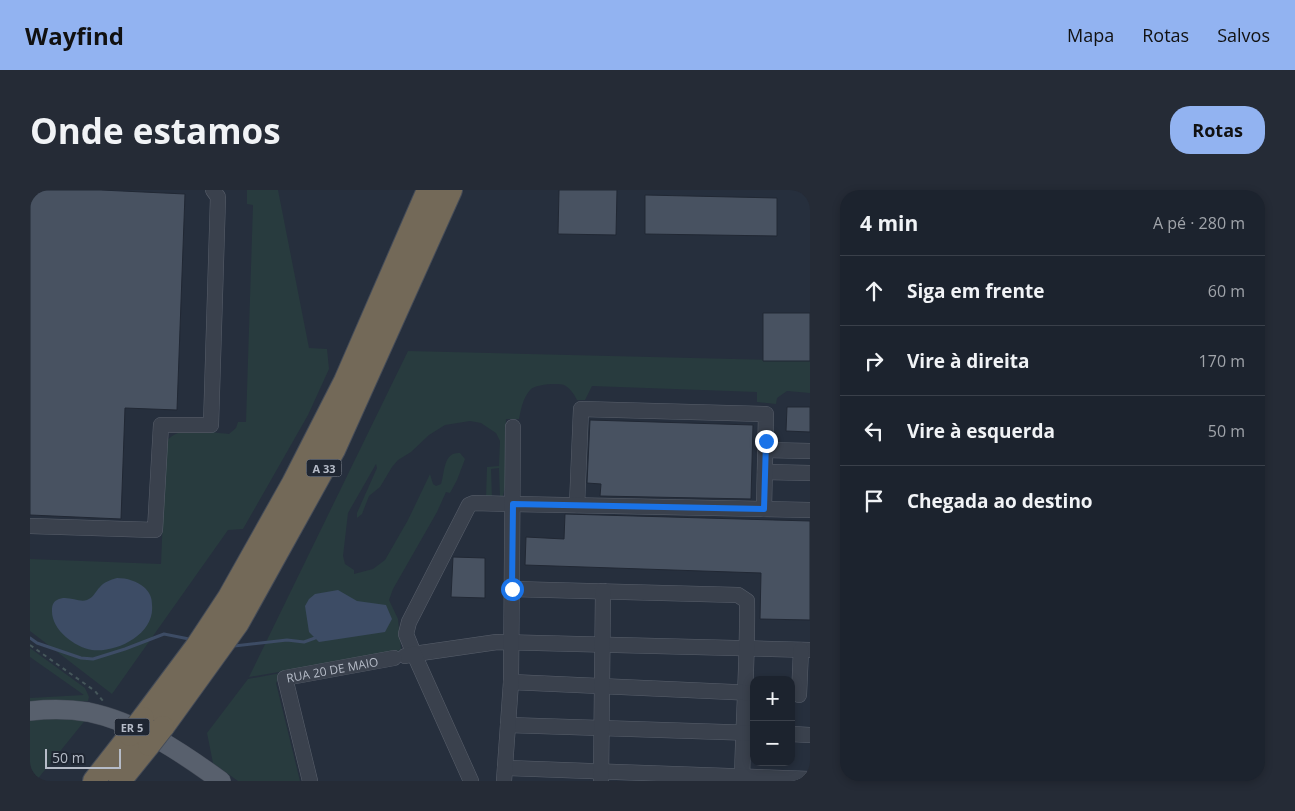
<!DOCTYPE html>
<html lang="pt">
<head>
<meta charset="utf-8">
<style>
	:root { --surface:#1c232e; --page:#252b36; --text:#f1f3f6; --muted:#a0a4aa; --line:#3a404a; --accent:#92b3f1 }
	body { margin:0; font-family:"Open Sans",sans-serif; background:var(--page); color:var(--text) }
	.controls { position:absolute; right:15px; bottom:15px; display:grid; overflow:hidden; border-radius:10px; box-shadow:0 2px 8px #0003 }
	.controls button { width:45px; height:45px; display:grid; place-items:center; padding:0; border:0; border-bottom:1px solid var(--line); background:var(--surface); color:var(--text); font:25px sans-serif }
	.scale { position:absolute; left:15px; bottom:12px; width:76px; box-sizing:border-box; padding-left:5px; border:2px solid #b6bcc8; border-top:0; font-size:14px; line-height:18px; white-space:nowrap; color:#b6bcc8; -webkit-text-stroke:4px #1f2632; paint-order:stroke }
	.stop { position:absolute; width:15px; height:15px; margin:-11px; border:4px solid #1a73e8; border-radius:50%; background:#fff }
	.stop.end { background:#1a73e8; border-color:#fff; box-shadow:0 1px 5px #0008 }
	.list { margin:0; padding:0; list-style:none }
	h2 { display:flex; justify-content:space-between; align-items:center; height:65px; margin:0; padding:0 20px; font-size:21px }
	h2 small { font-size:16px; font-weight:400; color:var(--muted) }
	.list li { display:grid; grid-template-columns:32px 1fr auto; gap:15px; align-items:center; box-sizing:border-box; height:70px; padding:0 20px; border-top:1px solid var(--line) }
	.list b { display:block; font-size:19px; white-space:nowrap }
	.list em { font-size:16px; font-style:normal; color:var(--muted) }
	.icon { flex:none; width:28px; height:28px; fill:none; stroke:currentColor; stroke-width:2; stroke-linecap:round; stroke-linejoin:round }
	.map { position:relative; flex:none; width:780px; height:591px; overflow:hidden; border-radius:20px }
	header { display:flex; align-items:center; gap:30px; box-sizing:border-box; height:70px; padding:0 25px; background:var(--accent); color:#111 }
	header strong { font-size:24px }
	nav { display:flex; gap:28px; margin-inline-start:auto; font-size:18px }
	.intro { display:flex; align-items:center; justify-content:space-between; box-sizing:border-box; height:120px; padding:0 30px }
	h1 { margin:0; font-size:35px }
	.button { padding:12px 22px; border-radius:20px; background:var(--accent); color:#111; font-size:18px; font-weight:700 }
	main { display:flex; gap:30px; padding:0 30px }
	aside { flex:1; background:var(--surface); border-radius:20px; box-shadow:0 2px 8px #0003 }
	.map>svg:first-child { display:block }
	.green { fill:#283b3e }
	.water { fill:#3d4c65 }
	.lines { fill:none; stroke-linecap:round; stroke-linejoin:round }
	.stream { stroke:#3d4c65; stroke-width:3 }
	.building { fill:#485261; stroke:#212834 }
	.minor-casing { stroke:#585f6b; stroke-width:16 }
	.major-casing { stroke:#434a56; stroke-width:20 }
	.highway-casing { stroke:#454c58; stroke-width:24 }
	.path { stroke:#46575b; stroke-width:2; stroke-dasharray:4 4; stroke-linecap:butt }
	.minor { stroke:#3a414d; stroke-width:15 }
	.major { stroke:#58606d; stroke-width:19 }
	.highway { stroke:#736958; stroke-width:22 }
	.highway-bridge-casing { stroke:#454c58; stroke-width:24; stroke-linecap:butt }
	.highway-bridge { stroke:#736958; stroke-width:22 }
	.route { stroke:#1a73e8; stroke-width:6 }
	.labels { text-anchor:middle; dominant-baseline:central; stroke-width:4; stroke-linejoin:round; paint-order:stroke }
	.shield { fill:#1f2632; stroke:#898f9b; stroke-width:1 }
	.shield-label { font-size:11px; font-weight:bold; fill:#b6bcc8 }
	.street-label { font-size:12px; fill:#b6bcc8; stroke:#1f2632 }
</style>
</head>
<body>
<header>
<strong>Wayfind</strong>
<nav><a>Mapa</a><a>Rotas</a><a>Salvos</a></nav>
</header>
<div class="intro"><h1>Onde estamos</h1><a class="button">Rotas</a></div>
<main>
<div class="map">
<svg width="780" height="591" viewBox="0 0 780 591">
	<rect width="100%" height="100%" fill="#262f3d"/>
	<path class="green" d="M 217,0 L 248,0 L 279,158 L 297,159 L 299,179 L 278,225 L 213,339 L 198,340 L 82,504 L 0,441 L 0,369 L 131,374 L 136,252 C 149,234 179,243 199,244 L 206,238 L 208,232 L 216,232 L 223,15 L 217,14 Z
		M 378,161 L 780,171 L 780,203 L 757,201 L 747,208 L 746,214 L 727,212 L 727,202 L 562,196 L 555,210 L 547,210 C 544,204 540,198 534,195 C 528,193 505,194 500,200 C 493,208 491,219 489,229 L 476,229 L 475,297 L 473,306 L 470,308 L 469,278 L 461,279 L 462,308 L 456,308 L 457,277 L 469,276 L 470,251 L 466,243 L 451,233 L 440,231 L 415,235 L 399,245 L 381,262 L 368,270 L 362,277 L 350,297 L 339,306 L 332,324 L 327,328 L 327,323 L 347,278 L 346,274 L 318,323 L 313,366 L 315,374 L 324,380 L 324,384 L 343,379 L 355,370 L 378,330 L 400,284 L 403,294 L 406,296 L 411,294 C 415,282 413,262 430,263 L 435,269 L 427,290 L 420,303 L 416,302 L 407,322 L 363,399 L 359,410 L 368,429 L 371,459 L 367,462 L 219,487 Z
		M 0,458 L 55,498 L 59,507 L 58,511 L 0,514 L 0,508 L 54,505 L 0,467 Z
		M 256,482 L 250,486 L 246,493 L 270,591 L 208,591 L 183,573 L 177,543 L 218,489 Z
		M 0,527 L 57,528 L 6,591 L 0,591 Z"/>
	<path class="water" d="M 87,388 C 97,388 107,391 115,398 C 120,403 122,408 122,415 C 125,444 87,463 62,460 C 44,457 21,439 22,420 C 22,416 23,412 27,410 C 37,404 48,413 57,410 C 64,407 65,402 70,397 C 74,392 80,390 87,388 Z
		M 308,400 L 327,411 L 356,415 L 362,429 L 355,442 L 289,452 L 279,442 L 275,416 L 279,409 L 285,404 Z"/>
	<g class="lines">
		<path class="stream" d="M 0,448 L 7,453 L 51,468 L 63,469 L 95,459 L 134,444 L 159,449
			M 204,456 L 257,450 L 274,452 L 285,448"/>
	</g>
	<path class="building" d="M 0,0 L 71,0 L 155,4 L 147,220 L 95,218 L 91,329 L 0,325 Z
		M 529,0 L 587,0 L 586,45 L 528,44 Z
		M 615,5 L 747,8 L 747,46 L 615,44 Z
		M 733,123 L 780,123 L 780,171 L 733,171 Z
		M 757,217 L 780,217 L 780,242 L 756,241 Z
		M 560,230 L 723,235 L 721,309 L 570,306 L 571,294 L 557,293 Z
		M 535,324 L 780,331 L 780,430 L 730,429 L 731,383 L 495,375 L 496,347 L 534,349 Z
		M 423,367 L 455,368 L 455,408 L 421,407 Z"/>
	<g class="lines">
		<g class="minor-casing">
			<g id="minor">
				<path d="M 735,260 L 780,261"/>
				<path d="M 735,282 L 780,283"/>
				<path d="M 547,315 L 551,219 L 736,224 L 734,319"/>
				<path d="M 780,320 L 483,314 L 444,313 L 439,315 L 379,432 L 376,444 L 384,464 L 467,452 L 780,460"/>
				<path d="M 0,336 L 125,340 L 131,235 L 181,235 L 188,7 L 183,0"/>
				<path d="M 482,399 L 708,405 L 717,411 C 718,471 713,531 712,591"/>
				<path d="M 375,466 L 384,464 L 441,591"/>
				<path d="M 481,492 L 724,503"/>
				<path d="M 769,505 L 771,460"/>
				<path d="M 478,535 L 724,543"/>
				<path d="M 761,544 L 780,545"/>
				<path d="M 475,578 L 780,589"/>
				<path d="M 571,590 L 573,401"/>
				<path id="s1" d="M 280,591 L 255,488 L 364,468"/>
				<path d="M 474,591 L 481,492 L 483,237"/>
			</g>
		</g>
		<g class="major-casing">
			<path id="major" d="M 0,521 C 19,519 39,519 58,522 C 107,532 151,562 191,591"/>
		</g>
		<g class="highway-casing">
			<path id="highway" d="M 113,528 L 166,457 L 199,407 L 263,293 L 315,191 L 398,0
				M 133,537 L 208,433 L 304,260 L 421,0
				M 64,591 L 100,545
				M 90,591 L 119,555"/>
		</g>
		<path class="path" d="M 0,455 L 65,501 L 73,511"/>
		<use href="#minor" class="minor"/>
		<use href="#major" class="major"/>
		<use href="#highway" class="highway"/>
		<g class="highway-bridge-casing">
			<path id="highway-bridge" d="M 100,545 L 113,528
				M 119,555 L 133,537"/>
		</g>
		<use href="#highway-bridge" class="highway-bridge"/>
	</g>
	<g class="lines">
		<path class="route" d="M 482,399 L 483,314 L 734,319 L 736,251"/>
	</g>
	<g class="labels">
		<g class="shield">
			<rect x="276.5" y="269.5" width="35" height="17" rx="4"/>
			<rect x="84.5" y="528.5" width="35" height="17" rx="4"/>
		</g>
		<g class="shield-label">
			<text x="294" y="278">A 33</text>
			<text x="102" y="537">ER 5</text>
		</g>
		<g class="street-label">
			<text stroke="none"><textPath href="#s1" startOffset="154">RUA 20 DE MAIO</textPath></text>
		</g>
	</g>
</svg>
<div class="controls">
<button>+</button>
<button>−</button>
</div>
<div class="scale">50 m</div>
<div class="stop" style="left:482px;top:399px"></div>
<div class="stop end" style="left:736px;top:251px"></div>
</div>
<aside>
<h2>4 min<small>A pé · 280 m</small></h2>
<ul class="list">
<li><svg class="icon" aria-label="ahead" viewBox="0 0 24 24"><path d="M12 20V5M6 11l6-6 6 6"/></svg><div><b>Siga em frente</b></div><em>60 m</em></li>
<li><svg class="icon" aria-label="right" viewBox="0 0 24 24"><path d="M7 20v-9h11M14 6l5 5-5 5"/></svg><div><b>Vire à direita</b></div><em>170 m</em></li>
<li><svg class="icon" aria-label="left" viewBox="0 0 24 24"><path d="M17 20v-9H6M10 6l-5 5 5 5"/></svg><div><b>Vire à esquerda</b></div><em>50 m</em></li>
<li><svg class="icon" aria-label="arrive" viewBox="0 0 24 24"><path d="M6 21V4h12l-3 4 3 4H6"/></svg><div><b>Chegada ao destino</b></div></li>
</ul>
</aside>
</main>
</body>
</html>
